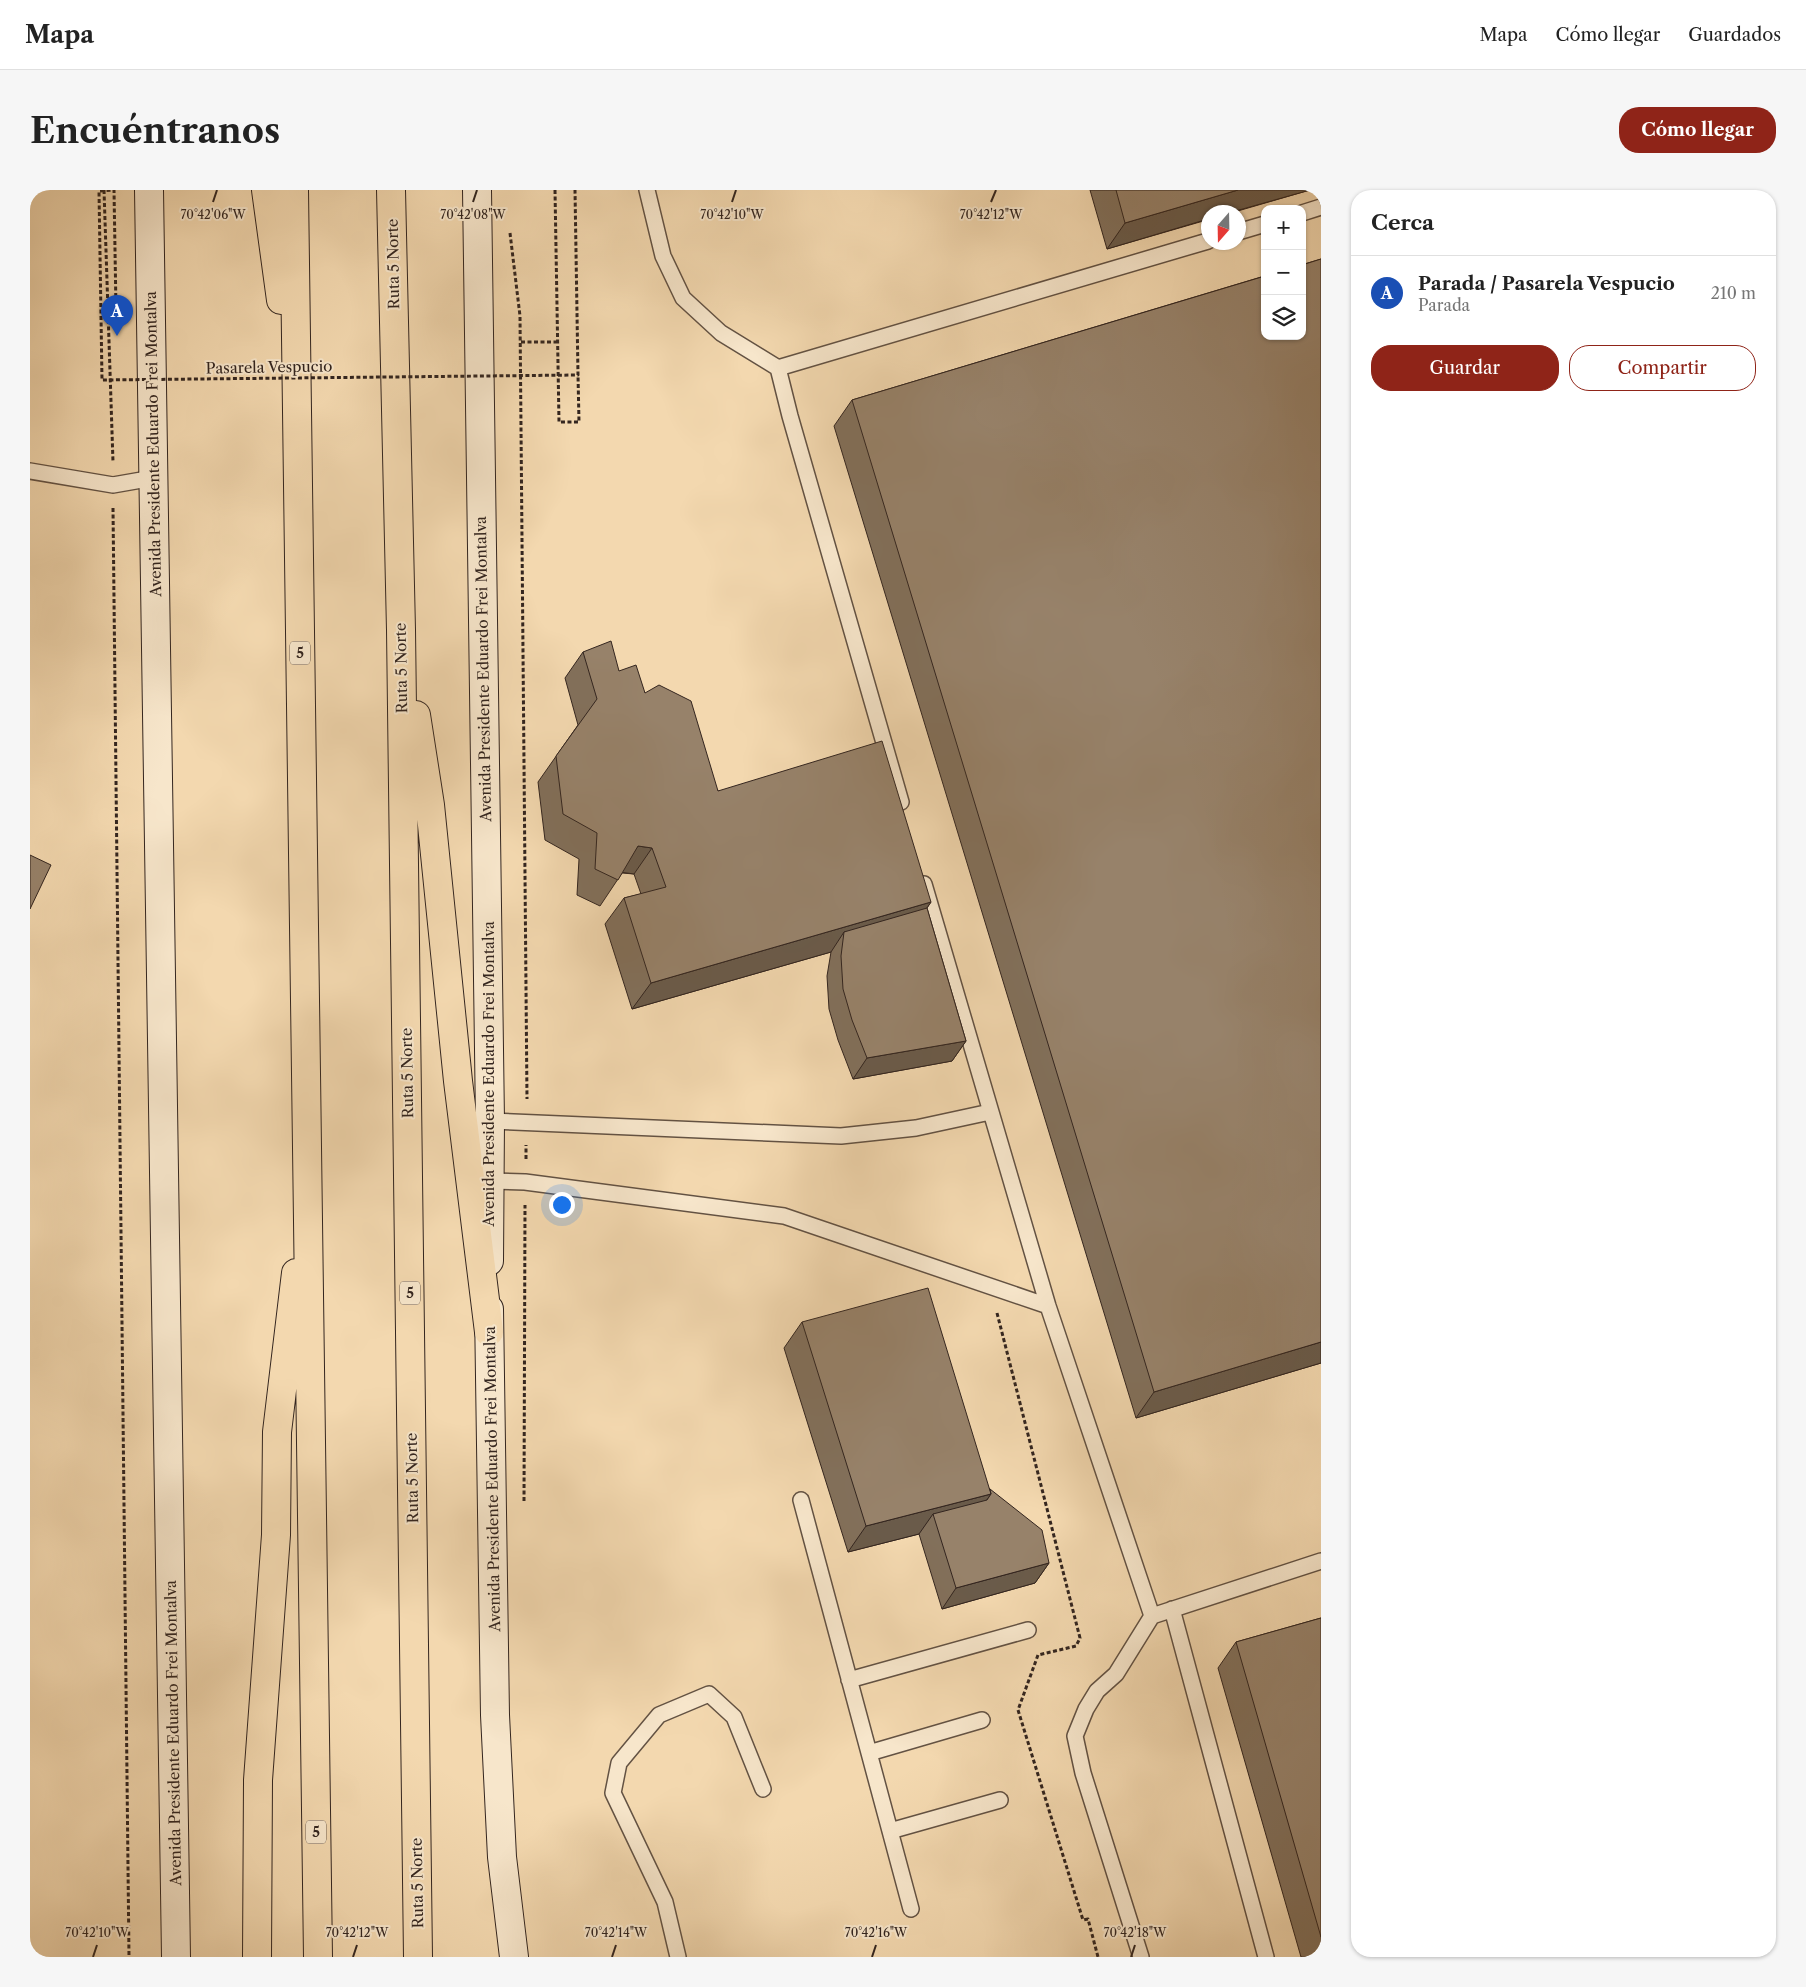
<!DOCTYPE html>
<html lang="es">
<head>
<meta charset="utf-8">
<style>
	:root { --surface:#fff; --page:#f6f6f6; --text:#222; --muted:#767676; --line:#e0e0e0; --accent:#8f2418 }
	body { margin:0; font-family:"Libre Caslon Text",serif; background:var(--page); color:var(--text) }
	.controls { position:absolute; right:15px; top:15px; display:grid; overflow:hidden; border-radius:10px; box-shadow:0 1px 4px #0004 }
	.controls button { width:45px; height:45px; display:grid; place-items:center; padding:0; border:0; border-bottom:1px solid var(--line); background:var(--surface); color:var(--text); font:25px sans-serif }
	.compass { position:absolute; left:1171px; top:15px; width:45px; height:45px; border-radius:50%; background:var(--surface); box-shadow:0 1px 4px #0004; rotate:200deg }
	.you { position:absolute; left:531px; top:1014px; width:18px; height:18px; margin:-12px; border:4px solid #fff; border-radius:50%; background:#1a73e8; box-shadow:0 0 0 8px #1a73e833 }
	.badge { display:grid; place-items:center; width:32px; height:32px; border-radius:50%; background:var(--accent); color:#fff; font-size:16px; font-weight:700 }
	.pin { position:absolute; translate:-50% -41px; filter:drop-shadow(0 1px 2px #0008) }
	.pin::after { content:''; position:absolute; top:26px; width:18px; height:15px; background:inherit; clip-path:polygon(0 0,100% 0,50% 100%) }
	.list { margin:0; padding:0; list-style:none }
	h2 { display:flex; justify-content:space-between; align-items:center; height:65px; margin:0; padding:0 20px; font-size:21px }
	h2 small { font-size:16px; font-weight:400; color:var(--muted) }
	.list li { display:grid; grid-template-columns:32px 1fr auto; gap:15px; align-items:center; box-sizing:border-box; height:75px; padding:0 20px; border-top:1px solid var(--line) }
	.list b { display:block; font-size:19px; white-space:nowrap }
	.list p { margin:0; font-size:16px; white-space:nowrap; color:var(--muted) }
	.list em { font-size:16px; font-style:normal; color:var(--muted) }
	.actions { display:flex; gap:10px; padding:15px 20px }
	.actions a { flex:1; padding:11px 0; border:1px solid var(--accent); border-radius:20px; text-align:center; font-size:18px; color:var(--accent) }
	.actions .main { background:var(--accent); color:#fff }
	.icon { flex:none; width:28px; height:28px; fill:none; stroke:currentColor; stroke-width:2; stroke-linecap:round; stroke-linejoin:round }
	.map { position:relative; flex:none; width:1291px; height:1767px; overflow:hidden; border-radius:20px }
	header { display:flex; align-items:center; gap:30px; box-sizing:border-box; height:70px; padding:0 25px; background:var(--surface); border-bottom:1px solid var(--line) }
	header strong { font-size:24px }
	nav { display:flex; gap:28px; margin-inline-start:auto; font-size:18px }
	.intro { display:flex; align-items:center; justify-content:space-between; box-sizing:border-box; height:120px; padding:0 30px }
	h1 { margin:0; font-size:35px }
	.button { padding:12px 22px; border-radius:20px; background:var(--accent); color:#fff; font-size:18px; font-weight:700 }
	main { display:flex; gap:30px; padding:0 30px }
	aside { flex:1; background:var(--surface); border-radius:20px; box-shadow:0 1px 4px #0004 }
	.map>svg:first-child { display:block }
	.lines { fill:none; stroke-linecap:round; stroke-linejoin:round }
	.lane-casing { stroke:#635243; stroke-width:18 }
	.secondary-casing { stroke:#33251f; stroke-width:30 }
	.highway-casing { stroke:#33251f; stroke-width:30 }
	.path { stroke:#33251f; stroke-width:3; stroke-dasharray:4 2.5; stroke-linecap:butt }
	.lane { stroke:#f7e6cb; stroke-width:15 }
	.secondary { stroke:#f7e6cb; stroke-width:28 }
	.highway { stroke:#f3d8af; stroke-width:28 }
	.path-bridge { stroke:#33251f; stroke-width:3; stroke-dasharray:4 2.5; stroke-linecap:butt }
	.wall { fill:#82705b; stroke:#33251f }
	.shaded-wall { fill:#6a5b4a; stroke:#33251f }
	.building { fill:#97826a; stroke:#33251f }
	.ticks { fill:none; stroke:#33251f; stroke-width:2 }
	.labels { text-anchor:middle; dominant-baseline:central; stroke-width:4; stroke-linejoin:round; paint-order:stroke }
	.shield { fill:#f7e6cb; stroke:#6e5f53; stroke-width:1 }
	.shield-label { font-size:14px; font-weight:bold; fill:#33251f }
	.street-label { font-size:15px; fill:#33251f; stroke:#f7e6cb }
	.ticks-label { font-size:12px; text-anchor:middle; fill:#33251f; stroke:#f7e6cb; stroke-width:4; stroke-linejoin:round; paint-order:stroke }
</style>
</head>
<body>
<header>
<strong>Mapa</strong>
<nav><a>Mapa</a><a>Cómo llegar</a><a>Guardados</a></nav>
</header>
<div class="intro"><h1>Encuéntranos</h1><a class="button">Cómo llegar</a></div>
<main>
<div class="map">
<svg width="1291" height="1767" viewBox="0 0 1291 1767">
	<rect width="100%" height="100%" fill="#f3d8af"/>
	<filter id="stains"><feTurbulence type="fractalNoise" baseFrequency=".004" numOctaves="4"/><feColorMatrix values="0 0 0 0 .2 0 0 0 0 .09 0 0 0 0 .02 0 0 0 .5 -.17"/></filter>
	<radialGradient id="worn" r=".72"><stop offset=".6" stop-color="#630" stop-opacity="0"/><stop offset="1" stop-color="#630" stop-opacity=".3"/></radialGradient>
	<g class="lines">
		<g class="lane-casing">
			<path id="lane" d="M 617,0 L 633,66 L 653,108 L 691,143 L 748,178 L 760,226 L 871,612
				M 1272,23 L 1291,17
				M 1208,42 L 1235,34
				M 748,178 L 1178,51
				M 0,281 L 83,295 L 123,288
				M 894,694 L 1018,1116 L 1122,1426
				M 460,931 L 811,946 L 886,938 L 960,922
				M 460,991 L 495,992 L 754,1026 L 1018,1116
				M 771,1310 L 881,1719
				M 1142,1419 L 1236,1767
				M 819,1490 L 998,1440
				M 839,1563 L 952,1530
				M 860,1641 L 970,1610
				M 648,1767 L 635,1712 L 583,1603 L 589,1573 L 629,1525 L 679,1504 L 704,1527 L 733,1599
				M 1111,1767 L 1053,1583 L 1045,1546 L 1056,1519 L 1067,1501 L 1086,1484 L 1122,1426 L 1291,1371"/>
		</g>
		<g class="secondary-casing">
			<path id="secondary" d="M 119,0 L 146,1767
				M 447,0 L 460,931 L 459,1071
				M 459,1119 L 465,1525 L 472,1667 L 484,1767"/>
		</g>
		<g class="highway-casing">
			<path id="highway" d="M 236,0 L 251,110
				M 264,0 L 288,1767
				M 361,0 L 371,440 L 388,1767
				M 386,525 L 400,615 L 428,891 L 459,1142
				M 227,1767 L 228,1590 L 246,1345 L 247,1242 L 266,1083"/>
		</g>
		<path class="path" d="M 74,0 L 83,272
			M 525,0 L 529,232 L 549,232 L 548,185
			M 480,43 L 490,126 L 497,909
			M 79,121 L 91,120
			M 491,152 L 527,152
			M 83,318 L 99,1767
			M 496,969 L 496,955
			M 967,1123 L 1050,1448 L 1046,1456 L 1008,1465 L 988,1520 L 1053,1730 L 1058,1729 L 1068,1767
			M 494,1311 L 495,1015"/>
		<use href="#lane" class="lane"/>
		<use href="#secondary" class="secondary"/>
		<use href="#highway" class="highway"/>
		<path class="path-bridge" d="M 86,120 L 84,0 L 69,1 L 72,190 L 548,185 L 545,0"/>
	</g>
	<path class="wall" d="M 1060,0 L 1280,0 L 1077,59 Z
		M 1291,69 L 1291,1173 L 1106,1228 L 804,236 L 822,210 Z
		M 553,462 L 589,481 L 615,503 L 688,601 L 901,712 L 897,718 L 936,851 L 922,871 L 823,889 L 808,850 L 799,819 L 797,786 L 801,762 L 602,819 L 575,734 L 594,708 L 611,704 L 604,684 L 592,683 L 570,716 L 547,705 L 549,669 L 515,650 L 508,592 L 548,535 L 535,488 Z
		M 772,1132 L 960,1299 L 1019,1373 L 1005,1393 L 912,1419 L 889,1344 L 818,1362 L 754,1158 Z
		M 1291,1428 L 1291,1767 L 1271,1767 L 1188,1478 L 1206,1452 Z"/>
	<path class="shaded-wall" d="M 1208,0 L 1280,0 L 1202,22 L 1178,22 L 1178,29 L 1077,59 L 1095,33 Z
		M 608,656 L 622,658 L 604,684 L 590,682 Z
		M 901,712 L 883,738 L 814,742 L 801,762 L 602,819 L 621,793 Z
		M 936,851 L 922,871 L 823,889 L 837,868 Z
		M 1291,1152 L 1291,1173 L 1106,1228 L 1124,1202 Z
		M 961,1304 L 943,1330 L 903,1324 L 889,1344 L 818,1362 L 836,1336 Z
		M 1019,1373 L 1005,1393 L 912,1419 L 926,1398 Z"/>
	<path class="building" d="M 1086,0 L 1208,0 L 1095,33 Z
		M 1291,69 L 1291,1152 L 1124,1202 L 822,210 L 1235,86 L 1235,146 L 1272,146 L 1272,75 Z
		M 581,451 L 589,481 L 606,475 L 615,503 L 629,495 L 661,511 L 688,601 L 852,551 L 901,712 L 621,793 L 594,708 L 636,697 L 622,658 L 608,656 L 588,690 L 565,679 L 567,643 L 533,624 L 526,566 L 567,509 L 553,462 Z
		M 0,665 L 21,675 L 0,719 Z
		M 897,718 L 936,851 L 837,868 L 822,830 L 813,799 L 811,766 L 814,742 Z
		M 898,1098 L 961,1304 L 836,1336 L 772,1132 Z
		M 960,1299 L 1012,1340 L 1019,1373 L 926,1398 L 903,1324 L 957,1310 L 961,1304 Z
		M 1291,1428 L 1291,1747 L 1206,1452 Z"/>
	<path class="ticks" d="M 183,12 L 187,0M 443,12 L 447,0M 702,12 L 706,0M 961,12 L 966,0M 63,1767 L 67,1755M 323,1767 L 327,1755M 582,1767 L 586,1755M 842,1767 L 846,1755M 1101,1767 L 1105,1755"/>
	<g class="labels">
		<g class="shield">
			<rect x="260" y="451.5" width="20" height="23" rx="4"/>
			<rect x="370" y="1091.5" width="20" height="23" rx="4"/>
			<rect x="276" y="1630.5" width="20" height="23" rx="4"/>
		</g>
		<g class="shield-label">
			<text x="270" y="463">5</text>
			<text x="380" y="1103">5</text>
			<text x="286" y="1642">5</text>
		</g>
		<g class="street-label">
			<text transform="translate(363 74) rotate(-91)">Ruta 5 Norte</text>
			<text transform="translate(239 177) rotate(-1)">Pasarela Vespucio</text>
			<text transform="translate(123 254) rotate(-91)">Avenida Presidente Eduardo Frei Montalva</text>
			<text transform="translate(371 478) rotate(-91)">Ruta 5 Norte</text>
			<text transform="translate(453 479) rotate(-91)">Avenida Presidente Eduardo Frei Montalva</text>
			<text transform="translate(377 883) rotate(-91)">Ruta 5 Norte</text>
			<text transform="translate(458 884) rotate(-90)">Avenida Presidente Eduardo Frei Montalva</text>
			<text transform="translate(382 1288) rotate(-91)">Ruta 5 Norte</text>
			<text transform="translate(462 1289) rotate(-91)">Avenida Presidente Eduardo Frei Montalva</text>
			<text transform="translate(143 1543) rotate(-91)">Avenida Presidente Eduardo Frei Montalva</text>
			<text transform="translate(387 1693) rotate(-91)">Ruta 5 Norte</text>
		</g>
	</g>
	<g class="ticks-label">
		<text x="183" y="29">70°42'06"W</text>
		<text x="443" y="29">70°42'08"W</text>
		<text x="702" y="29">70°42'10"W</text>
		<text x="961" y="29">70°42'12"W</text>
		<text x="67" y="1747">70°42'10"W</text>
		<text x="327" y="1747">70°42'12"W</text>
		<text x="586" y="1747">70°42'14"W</text>
		<text x="846" y="1747">70°42'16"W</text>
		<text x="1105" y="1747">70°42'18"W</text>
	</g>
	<rect width="100%" height="100%" filter="url(#stains)"/>
	<rect width="100%" height="100%" fill="url(#worn)"/>
</svg>
<div class="controls">
<button>+</button>
<button>−</button>
<button><svg class="icon" aria-label="layers" viewBox="0 0 24 24"><path d="M12 4l9 5-9 5-9-5zM3 14l9 5 9-5"/></svg></button>
</div>
<svg class="compass" viewBox="-18 -18 36 36"><path d="M0-13l5 13h-10z" fill="#e53935"/><path d="M0 13l5-13h-10z" fill="#767676"/></svg>
<div class="you"></div>
<div class="pin badge" style="left:87px;top:146px;background:#1a4fb4">A</div>
</div>
<aside>
<h2>Cerca<small></small></h2>
<ul class="list">
<li><span class="badge" style="background:#1a4fb4">A</span><div><b>Parada / Pasarela Vespucio</b><p>Parada</p></div><em>210 m</em></li>
</ul>
<div class="actions"><a class="main">Guardar</a><a>Compartir</a></div>
</aside>
</main>
</body>
</html>
